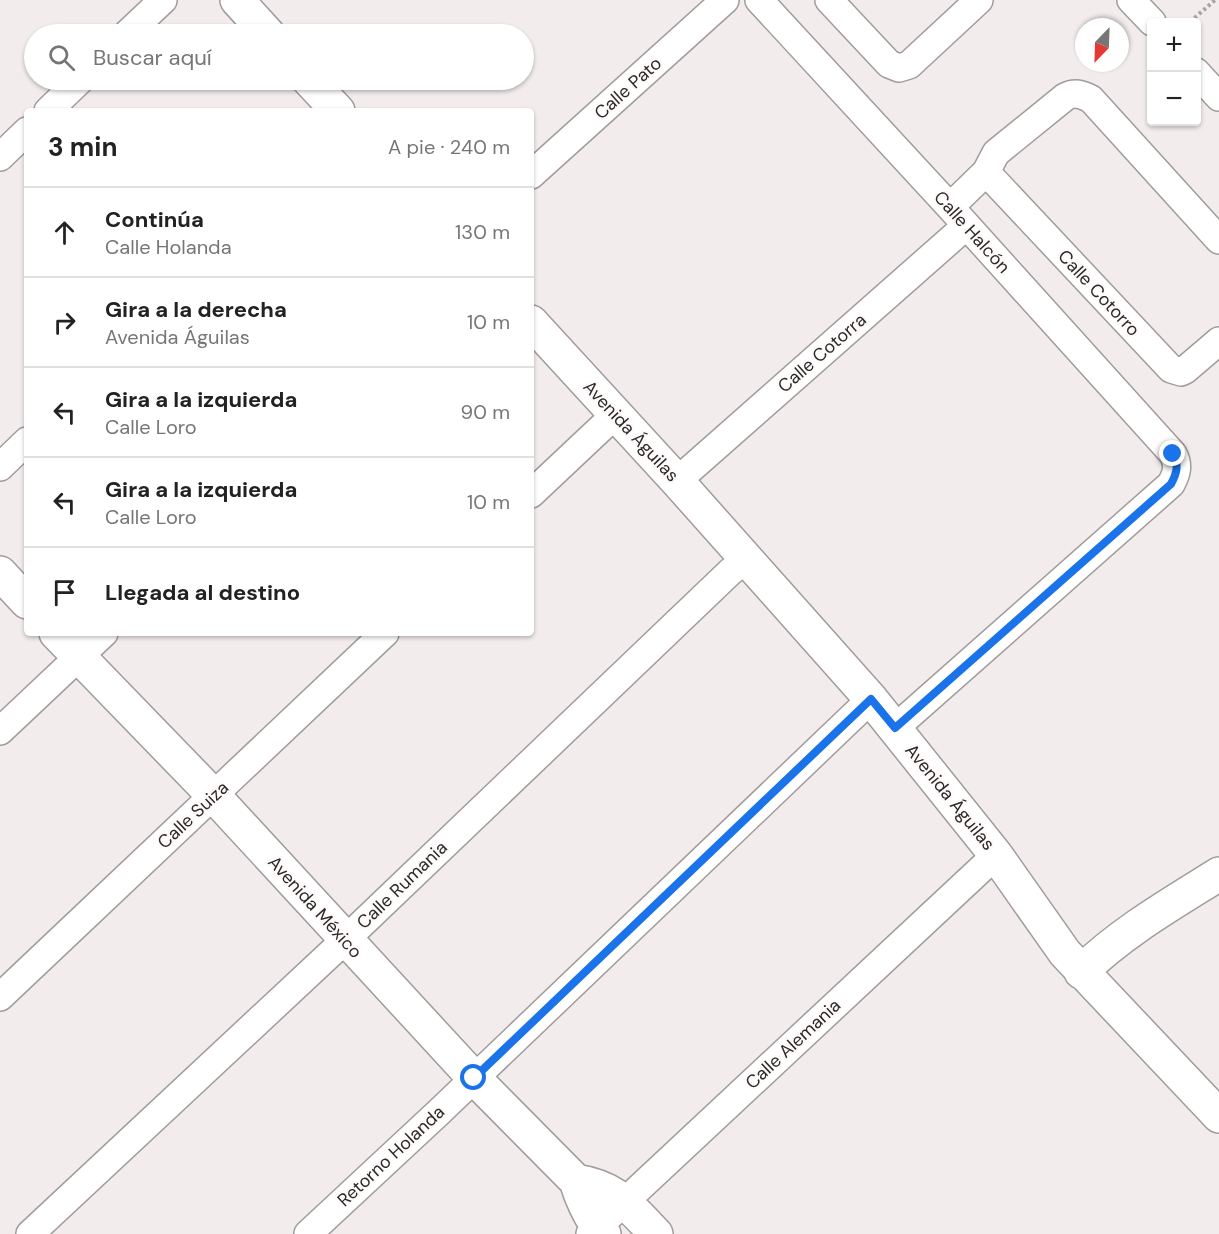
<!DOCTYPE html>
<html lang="es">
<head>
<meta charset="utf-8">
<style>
	:root { --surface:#fff; --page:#f6f6f6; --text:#222; --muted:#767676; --line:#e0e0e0 }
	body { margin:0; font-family:"DM Sans",sans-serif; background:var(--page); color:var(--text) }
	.controls { position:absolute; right:18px; top:18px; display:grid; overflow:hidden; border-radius:6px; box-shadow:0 2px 4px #0004 }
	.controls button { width:54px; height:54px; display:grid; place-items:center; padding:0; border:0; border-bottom:2px solid var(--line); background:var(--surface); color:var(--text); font:30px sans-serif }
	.compass { position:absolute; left:1075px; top:18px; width:54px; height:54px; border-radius:50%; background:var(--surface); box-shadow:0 2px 4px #0004; rotate:203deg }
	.stop { position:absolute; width:18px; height:18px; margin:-14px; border:4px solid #1a73e8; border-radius:50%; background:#fff }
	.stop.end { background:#1a73e8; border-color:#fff; box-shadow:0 2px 6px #0008 }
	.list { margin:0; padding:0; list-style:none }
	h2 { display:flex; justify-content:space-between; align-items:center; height:78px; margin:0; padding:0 24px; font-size:26px }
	h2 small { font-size:20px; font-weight:400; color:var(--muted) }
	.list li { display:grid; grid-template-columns:39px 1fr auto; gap:18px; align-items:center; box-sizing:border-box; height:90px; padding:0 24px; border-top:2px solid var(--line) }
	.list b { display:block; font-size:22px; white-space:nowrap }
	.list p { margin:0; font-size:20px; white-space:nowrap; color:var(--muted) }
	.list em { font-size:20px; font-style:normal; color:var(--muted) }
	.icon { flex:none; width:33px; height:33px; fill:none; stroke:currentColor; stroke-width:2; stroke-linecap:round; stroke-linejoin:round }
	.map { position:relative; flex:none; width:1219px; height:1234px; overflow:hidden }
	.search { position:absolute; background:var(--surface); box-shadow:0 2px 4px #0004; left:24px; top:24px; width:510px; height:66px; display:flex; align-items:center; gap:15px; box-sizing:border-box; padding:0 21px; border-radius:33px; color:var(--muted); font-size:22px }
	.panel { position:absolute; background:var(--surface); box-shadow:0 2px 4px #0004; left:24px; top:108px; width:510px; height:528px; border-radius:6px }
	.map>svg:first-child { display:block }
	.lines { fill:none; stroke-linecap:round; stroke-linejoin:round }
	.minor-casing { stroke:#a29b9c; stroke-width:30 }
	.tertiary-casing { stroke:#a29b9c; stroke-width:36 }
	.path { stroke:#a9a4a4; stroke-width:4; stroke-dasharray:3 3; stroke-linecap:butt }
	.minor { stroke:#fff; stroke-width:27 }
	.tertiary { stroke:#fff; stroke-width:33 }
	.route { stroke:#1a73e8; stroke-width:8 }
	.labels { text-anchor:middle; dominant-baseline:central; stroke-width:5; stroke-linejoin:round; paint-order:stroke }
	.street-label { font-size:18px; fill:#2a2828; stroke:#fefafa }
</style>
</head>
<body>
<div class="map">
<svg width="1219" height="1234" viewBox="0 0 1219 1234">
	<rect width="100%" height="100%" fill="#f3eced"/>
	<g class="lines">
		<g class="minor-casing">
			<path id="minor" d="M 759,0 L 950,207 L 1173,454 C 1179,465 1177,473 1171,484 L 895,728
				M 829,0 L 889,64 L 899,68 L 909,65 L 979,0
				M 1131,0 L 1152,22
				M 127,34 L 163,0
				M 1196,72 L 1219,97
				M 48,111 L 80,80
				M 0,157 L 27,131
				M 986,172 L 1171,369 L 1181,372 L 1185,370 L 1219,341
				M 531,175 L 725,0
				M 950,207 L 986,172 L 996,153 L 1065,97 C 1075,92 1081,94 1091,99 L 1219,240
				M 0,467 L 27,441
				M 677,481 L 966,226
				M 531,494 L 616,414
				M 0,731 L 104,633
				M 0,997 L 385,633
				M 30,1234 L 345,940 L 730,572 L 747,558
				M 308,1234 L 438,1113 L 871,699
				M 590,1234 L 996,855"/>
		</g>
		<g class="tertiary-casing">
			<path id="tertiary" d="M 237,0 L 268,34
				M 309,80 L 338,111
				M 531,322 L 677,481 L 871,699 L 996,855 L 1065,953 L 1219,1116
				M 0,573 L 27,602
				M 56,633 L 214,796 L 474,1078 L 576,1181 C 582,1200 590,1219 604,1234
				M 1081,972 C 1122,932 1171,904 1219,874
				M 576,1181 C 616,1187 629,1206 656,1234"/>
		</g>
		<path class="path" d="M 1190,22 L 1215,0"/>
		<use href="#minor" class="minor"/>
		<use href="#tertiary" class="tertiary"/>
	</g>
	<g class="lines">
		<path class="route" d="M 474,1078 L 871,699 L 895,728 L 1171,484 C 1177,473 1179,465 1173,454"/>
	</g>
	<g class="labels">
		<g class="street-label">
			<text transform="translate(628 88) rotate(-42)">Calle Pato</text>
			<text transform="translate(972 232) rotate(48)">Calle Halcón</text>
			<text transform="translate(1099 293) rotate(47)">Calle Cotorro</text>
			<text transform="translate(822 353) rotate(-41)">Calle Cotorra</text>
			<text transform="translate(631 431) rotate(47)">Avenida Águilas</text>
			<text transform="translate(950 797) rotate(51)">Avenida Águilas</text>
			<text transform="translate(193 815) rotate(-43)">Calle Suiza</text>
			<text transform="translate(402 885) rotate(-44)">Calle Rumania</text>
			<text transform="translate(315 907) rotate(48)">Avenida México</text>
			<text transform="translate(793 1044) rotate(-43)">Calle Alemania</text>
			<text transform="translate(391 1156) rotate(-43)">Retorno Holanda</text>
		</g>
	</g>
</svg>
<div class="controls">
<button>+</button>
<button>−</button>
</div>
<svg class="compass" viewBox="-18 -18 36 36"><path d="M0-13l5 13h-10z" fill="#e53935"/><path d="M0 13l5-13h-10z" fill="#767676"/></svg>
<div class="stop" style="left:474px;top:1078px"></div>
<div class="stop end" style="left:1173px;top:454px"></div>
<div class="search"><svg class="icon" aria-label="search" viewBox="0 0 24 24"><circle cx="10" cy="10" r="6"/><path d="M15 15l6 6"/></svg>Buscar aquí</div>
<section class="panel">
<h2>3 min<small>A pie · 240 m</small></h2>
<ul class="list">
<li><svg class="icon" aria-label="ahead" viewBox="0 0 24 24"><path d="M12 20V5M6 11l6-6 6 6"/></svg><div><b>Continúa</b><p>Calle Holanda</p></div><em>130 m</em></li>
<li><svg class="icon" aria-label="right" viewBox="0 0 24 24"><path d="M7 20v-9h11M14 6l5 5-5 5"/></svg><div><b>Gira a la derecha</b><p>Avenida Águilas</p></div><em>10 m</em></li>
<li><svg class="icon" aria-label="left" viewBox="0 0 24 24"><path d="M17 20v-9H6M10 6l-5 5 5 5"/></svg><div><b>Gira a la izquierda</b><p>Calle Loro</p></div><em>90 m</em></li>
<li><svg class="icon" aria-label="left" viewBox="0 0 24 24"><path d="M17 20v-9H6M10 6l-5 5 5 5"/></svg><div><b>Gira a la izquierda</b><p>Calle Loro</p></div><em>10 m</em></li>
<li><svg class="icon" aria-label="arrive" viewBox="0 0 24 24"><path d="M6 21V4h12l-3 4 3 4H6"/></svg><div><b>Llegada al destino</b></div></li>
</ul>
</section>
</div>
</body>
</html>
